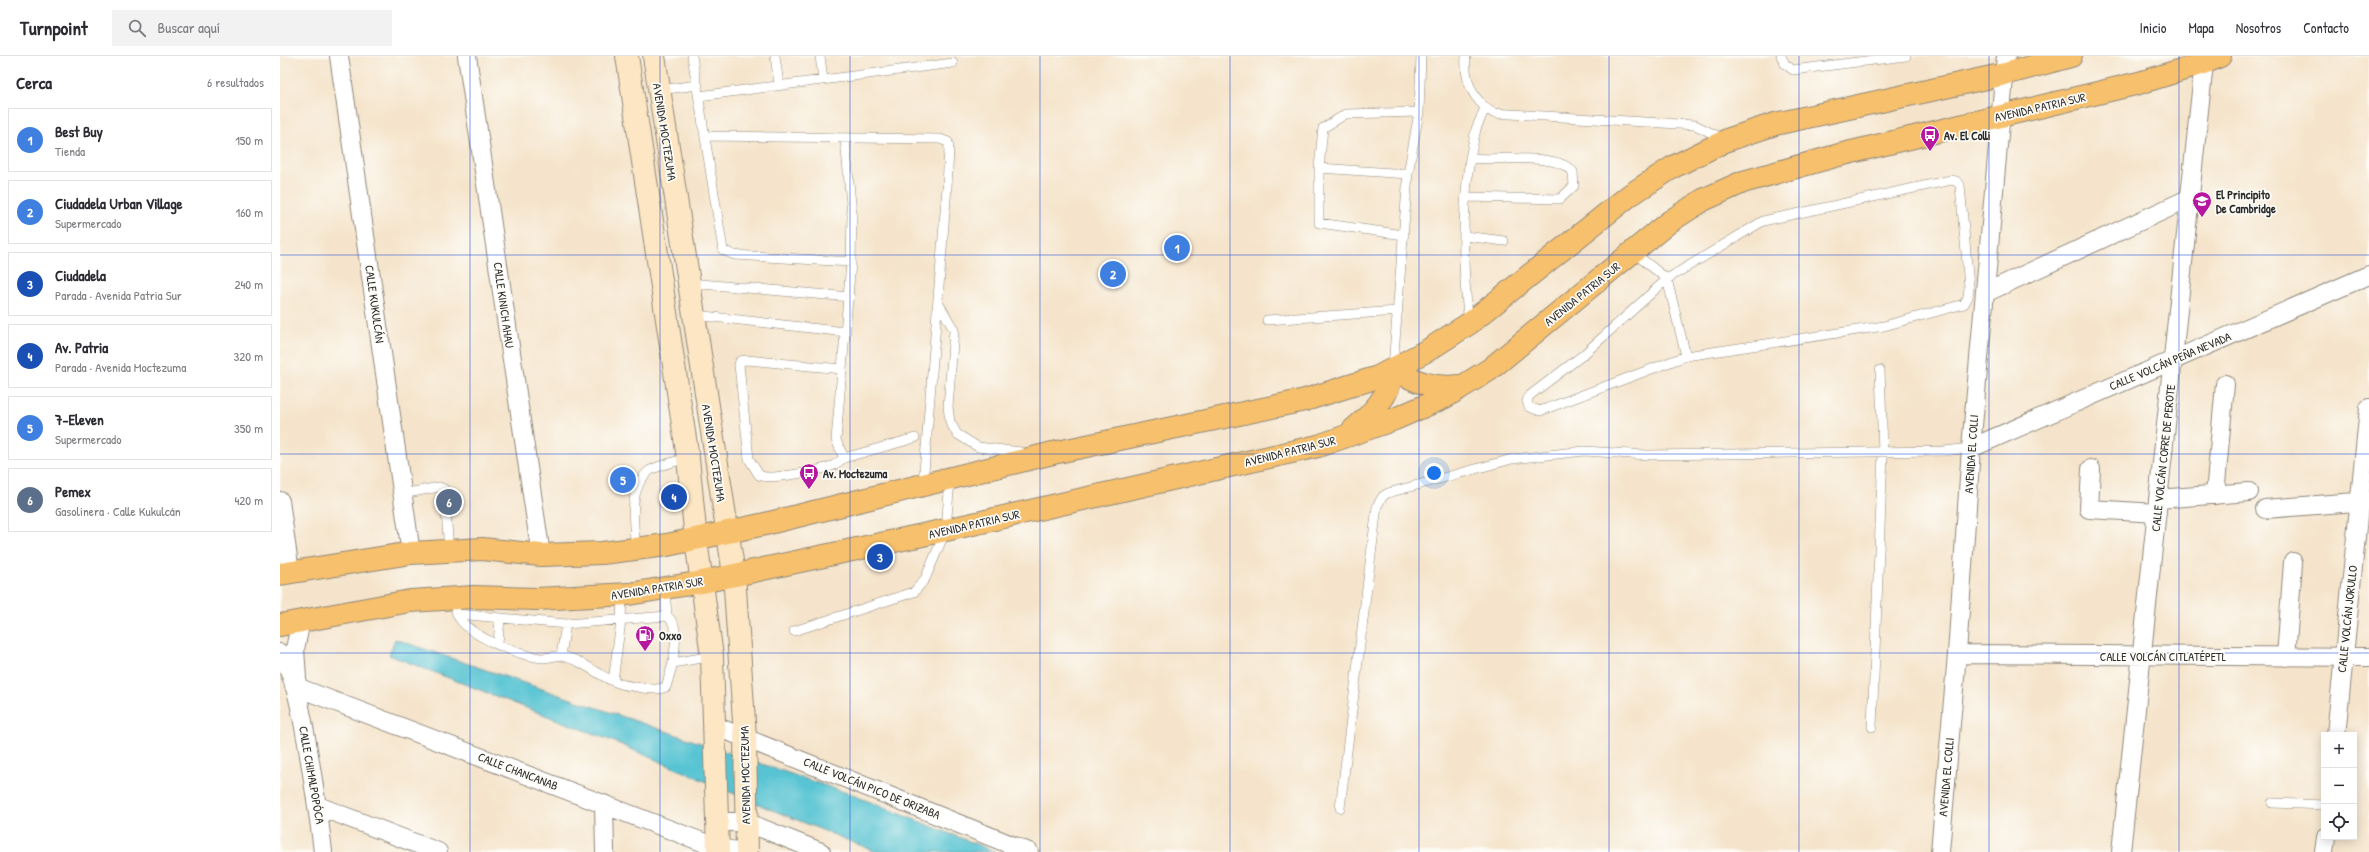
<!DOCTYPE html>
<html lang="es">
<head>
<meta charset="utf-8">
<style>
	:root { --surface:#fff; --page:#f2f2f3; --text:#2b2b33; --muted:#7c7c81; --line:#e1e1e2; --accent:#2563eb }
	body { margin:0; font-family:"Patrick Hand",sans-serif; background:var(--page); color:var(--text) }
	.controls { position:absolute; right:12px; bottom:12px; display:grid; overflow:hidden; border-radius:0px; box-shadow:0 2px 10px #0003 }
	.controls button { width:36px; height:36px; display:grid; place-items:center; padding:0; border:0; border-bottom:1px solid var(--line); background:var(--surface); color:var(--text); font:20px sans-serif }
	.you { position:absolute; left:1154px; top:417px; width:14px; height:14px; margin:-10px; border:3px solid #fff; border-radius:50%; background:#1a73e8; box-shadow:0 0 0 6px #1a73e833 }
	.badge { display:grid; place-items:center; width:26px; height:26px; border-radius:50%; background:var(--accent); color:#fff; font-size:13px; font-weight:700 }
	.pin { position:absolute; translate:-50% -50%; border:2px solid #fff; box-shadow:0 1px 4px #0006 }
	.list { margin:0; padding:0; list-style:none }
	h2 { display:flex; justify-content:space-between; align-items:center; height:52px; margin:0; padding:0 16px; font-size:17px }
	h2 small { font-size:13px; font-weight:400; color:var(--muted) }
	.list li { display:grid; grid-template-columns:26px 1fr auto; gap:12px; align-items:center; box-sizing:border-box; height:64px; margin:0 8px 8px; padding:0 8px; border:1px solid var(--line); border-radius:0px }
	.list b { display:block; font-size:15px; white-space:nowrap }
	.list p { margin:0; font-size:13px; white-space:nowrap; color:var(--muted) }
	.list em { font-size:13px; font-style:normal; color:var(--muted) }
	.icon { flex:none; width:22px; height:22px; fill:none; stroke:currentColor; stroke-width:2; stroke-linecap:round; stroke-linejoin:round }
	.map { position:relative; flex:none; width:2089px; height:796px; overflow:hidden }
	header { display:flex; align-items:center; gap:24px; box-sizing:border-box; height:56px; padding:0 20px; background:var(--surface); border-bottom:1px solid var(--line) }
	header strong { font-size:19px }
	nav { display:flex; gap:22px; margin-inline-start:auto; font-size:14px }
	.search { width:280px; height:36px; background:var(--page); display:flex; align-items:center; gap:10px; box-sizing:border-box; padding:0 14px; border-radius:0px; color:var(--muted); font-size:15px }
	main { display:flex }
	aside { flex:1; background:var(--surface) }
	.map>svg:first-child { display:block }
	.water { fill:#59c4d3; stroke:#42787f }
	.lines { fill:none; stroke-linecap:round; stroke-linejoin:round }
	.lane-casing { stroke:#90887b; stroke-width:10 }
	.street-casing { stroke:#90887b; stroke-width:20 }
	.secondary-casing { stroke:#90887b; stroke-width:24 }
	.primary-casing { stroke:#90887b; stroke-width:24 }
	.lane { stroke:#fff; stroke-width:9 }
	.street { stroke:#fff; stroke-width:18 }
	.secondary { stroke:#fce6c4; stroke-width:22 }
	.primary { stroke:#f7c06c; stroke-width:22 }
	.grid { fill:none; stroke:#1d4ed8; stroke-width:1; stroke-opacity:0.55 }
	.labels { text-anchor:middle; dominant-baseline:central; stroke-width:3.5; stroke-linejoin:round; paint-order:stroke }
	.street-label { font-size:12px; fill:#2b2b2b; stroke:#fdfcf7 }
	.poi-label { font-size:12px; font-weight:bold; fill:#2b2b2b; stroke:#fdfcf7; text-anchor:start }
</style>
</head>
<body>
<header>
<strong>Turnpoint</strong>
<div class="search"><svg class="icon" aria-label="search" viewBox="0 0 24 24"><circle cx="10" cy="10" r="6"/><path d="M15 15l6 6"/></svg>Buscar aquí</div>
<nav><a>Inicio</a><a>Mapa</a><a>Nosotros</a><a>Contacto</a></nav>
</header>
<main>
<aside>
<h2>Cerca<small>6 resultados</small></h2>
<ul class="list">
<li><span class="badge" style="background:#3f7fe0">1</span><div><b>Best Buy</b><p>Tienda</p></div><em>150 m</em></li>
<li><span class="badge" style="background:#3f7fe0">2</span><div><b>Ciudadela Urban Village</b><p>Supermercado</p></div><em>160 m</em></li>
<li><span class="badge" style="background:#1a4fb4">3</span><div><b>Ciudadela</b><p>Parada · Avenida Patria Sur</p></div><em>240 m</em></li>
<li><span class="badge" style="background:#1a4fb4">4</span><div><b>Av. Patria</b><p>Parada · Avenida Moctezuma</p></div><em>320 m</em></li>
<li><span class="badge" style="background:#3f7fe0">5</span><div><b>7-Eleven</b><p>Supermercado</p></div><em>350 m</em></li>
<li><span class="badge" style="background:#5c6f8a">6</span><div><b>Pemex</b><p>Gasolinera · Calle Kukulcán</p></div><em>420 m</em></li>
</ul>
</aside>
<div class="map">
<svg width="2089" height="796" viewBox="0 0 2089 796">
	<rect width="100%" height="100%" fill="#fdfcf7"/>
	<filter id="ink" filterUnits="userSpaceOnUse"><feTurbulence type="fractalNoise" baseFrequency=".025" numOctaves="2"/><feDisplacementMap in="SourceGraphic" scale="8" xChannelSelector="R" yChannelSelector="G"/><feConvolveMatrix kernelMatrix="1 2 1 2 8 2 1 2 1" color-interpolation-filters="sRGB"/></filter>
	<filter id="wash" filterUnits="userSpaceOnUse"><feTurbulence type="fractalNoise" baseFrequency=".012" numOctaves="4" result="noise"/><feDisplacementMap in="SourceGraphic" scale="16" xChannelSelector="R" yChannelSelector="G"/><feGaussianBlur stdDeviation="0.9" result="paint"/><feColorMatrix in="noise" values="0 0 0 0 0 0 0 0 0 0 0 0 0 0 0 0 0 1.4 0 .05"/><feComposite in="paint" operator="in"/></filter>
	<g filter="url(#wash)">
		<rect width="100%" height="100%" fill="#f5e4cb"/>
		<path class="water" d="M 115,583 L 570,738 L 716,796 L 597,796 L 480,749 L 335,686 L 109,599 Z"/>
	</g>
	<g filter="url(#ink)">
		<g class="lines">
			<g class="lane-casing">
				<path id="lane" d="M 412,0 L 443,194 L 454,199 L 571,206
					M 495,0 L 499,28
					M 540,0 L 543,24
					M 1186,0 C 1184,23 1192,44 1213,57 L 1415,69 L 1444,83
					M 1501,0 L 1505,8 L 1513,14 L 1626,0
					M 379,34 L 418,29
					M 419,40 L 673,7
					M 425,80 L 660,83 L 668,86 L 669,93 L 667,131 L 643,428
					M 565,83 L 572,159 L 571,206 L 556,384 L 564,402 L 635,382
					M 1190,102 L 1196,73 L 1205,52
					M 1039,112 L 1128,118 L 1113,311
					M 1128,118 L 1139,56 L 1141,0
					M 1671,124 L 1676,125 L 1680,129 L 1689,231 L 1688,241 L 1684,248 L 1604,270 L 1406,300 L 1260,355 L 1249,351 L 1247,345 L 1249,340 L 1303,299 L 1387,223 L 1483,165 Z
					M 1187,141 L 1280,143 L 1294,130 L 1293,116 C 1278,96 1214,105 1190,102 C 1182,156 1182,213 1189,266
					M 1124,179 L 1039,167 L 1039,112 L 1043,72 L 1066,58 L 1139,56
					M 1185,180 L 1224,185
					M 1353,196 L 1387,223 L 1406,300
					M 410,227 L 570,241
					M 659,248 L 674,274 L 668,351 L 670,366 L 677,378 L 698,391 L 741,396
					M 415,259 L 566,276
					M 987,264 L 1118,255
					M 562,313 L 467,304 L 460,305 L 459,309 L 469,403 L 479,419 C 488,425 543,414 554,409 C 557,407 561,404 564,402
					M 122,438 L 159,431 L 164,433 L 165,439
					M 166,455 L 169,495
					M 356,493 C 354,468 347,433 369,415 C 376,410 398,405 408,402
					M 385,532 L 387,560
					M 176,555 C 181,578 241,601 263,602 C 269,602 276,599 281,600 C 301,603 316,618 333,625 C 343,630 353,630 363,632 C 372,633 378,634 386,631 L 393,607
					M 177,558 L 286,568 L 387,560 C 401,570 394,593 393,607 L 432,600
					M 514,575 L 634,536 L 645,523 L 666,474 L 670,422
					M 218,588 L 220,562
					M 281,600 L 286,568
					M 333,625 L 341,565 L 342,539
					M 1592,671 L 1603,396 L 1600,314
					M 1992,747 L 2044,749
					M 1060,752 L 1097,450 L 1103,440 L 1108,437 L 1232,403 L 1304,395 L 1367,399 L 1664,395 L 1691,392"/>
			</g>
			<g class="street-casing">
				<path id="street" d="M 59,0 L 131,497
					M 187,0 L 261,499
					M 1705,237 L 1910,142
					M 1691,392 L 2089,219
					M 1811,413 L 1809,453 L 1877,457
					M 1935,439 L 1945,328
					M 1878,443 L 1969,436
					M 0,445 L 10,516
					M 1985,453 L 2089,445
					M 0,597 C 17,625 21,656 27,687 C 33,724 39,759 43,796
					M 1677,598 L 2089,601
					M 2006,601 L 2013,506
					M 17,622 L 15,593 L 21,565
					M 14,630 L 438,792 L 463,796
					M 435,670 L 749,796
					M 2056,679 L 2089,352
					M 324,748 L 325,796
					M 38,750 L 158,796
					M 438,766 L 466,766 L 541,796
					M 1660,796 L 1677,598 L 1691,392 L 1726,0
					M 1841,796 L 1924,7
					M 2044,796 L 2046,781"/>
			</g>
			<g class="secondary-casing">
				<path id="secondary" d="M 347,0 L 408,402 L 416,484 L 432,600 L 438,796
					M 374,0 L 454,518 L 465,680 L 467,796"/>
			</g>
			<g class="primary-casing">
				<path id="primary" d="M 1073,374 C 1093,357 1110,340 1113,313 C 1136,326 1153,333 1179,330
					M 0,518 L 131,497 L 202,493 L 261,499 L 322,497 L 387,489 L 485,468 L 773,397 L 1025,344 L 1098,321 L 1148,294 L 1190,267 L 1350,139 L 1393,111 L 1447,84 L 1495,68 L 1725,18 L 1791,0
					M 0,569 L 130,545 L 194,541 L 257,543 L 349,538 L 422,526 L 666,474 L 1038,390 L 1115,363 L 1165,341 L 1209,314 L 1389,166 L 1423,144 L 1463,126 L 1559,99 L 1859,27 L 1924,7 L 1940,0"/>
			</g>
			<use href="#lane" class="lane"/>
			<use href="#street" class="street"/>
			<use href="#secondary" class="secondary"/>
			<use href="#primary" class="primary"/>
		</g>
	</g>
	<path class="grid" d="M 190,0 L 190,796M 380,0 L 380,796M 570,0 L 570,796M 760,0 L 760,796M 950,0 L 950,796M 1139,0 L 1139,796M 1329,0 L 1329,796M 1519,0 L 1519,796M 1709,0 L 1709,796M 1899,0 L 1899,796M 0,199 L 2089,199M 0,398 L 2089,398M 0,597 L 2089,597"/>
	<defs>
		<g id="bus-pin" transform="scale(1)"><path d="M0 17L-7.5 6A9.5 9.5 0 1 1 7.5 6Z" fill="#b5179e" stroke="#fdfcf7"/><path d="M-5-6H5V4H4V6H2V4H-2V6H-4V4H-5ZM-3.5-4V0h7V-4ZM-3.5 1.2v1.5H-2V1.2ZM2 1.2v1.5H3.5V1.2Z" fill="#fff"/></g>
		<g id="school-pin" transform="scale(1)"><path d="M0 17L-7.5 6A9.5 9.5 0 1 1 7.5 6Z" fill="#b5179e" stroke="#fdfcf7"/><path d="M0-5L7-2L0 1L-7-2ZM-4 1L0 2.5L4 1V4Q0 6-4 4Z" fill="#fff"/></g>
		<g id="fuel-pin" transform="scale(1)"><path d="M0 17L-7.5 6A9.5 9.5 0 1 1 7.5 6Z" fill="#b5179e" stroke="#fdfcf7"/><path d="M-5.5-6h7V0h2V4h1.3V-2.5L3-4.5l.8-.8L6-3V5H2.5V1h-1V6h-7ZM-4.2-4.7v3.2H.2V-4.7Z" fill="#fff"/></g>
	</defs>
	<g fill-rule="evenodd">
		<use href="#bus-pin" x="1650" y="79"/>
		<use href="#school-pin" x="1922" y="145"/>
		<use href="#bus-pin" x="529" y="417"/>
		<use href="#fuel-pin" x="365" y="579"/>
	</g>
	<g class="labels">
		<g class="street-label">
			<text transform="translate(1760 51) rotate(-13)">AVENIDA PATRIA SUR</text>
			<text transform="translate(385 76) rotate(81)">AVENIDA MOCTEZUMA</text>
			<text transform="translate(1302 238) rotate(-39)">AVENIDA PATRIA SUR</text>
			<text transform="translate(95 248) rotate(82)">CALLE KUKULCÁN</text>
			<text transform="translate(224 249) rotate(82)">CALLE KINICH AHAU</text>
			<text transform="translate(1890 305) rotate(-23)">CALLE VOLCÁN PEÑA NEVADA</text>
			<text transform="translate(1010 395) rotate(-14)">AVENIDA PATRIA SUR</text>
			<text transform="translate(434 397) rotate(81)">AVENIDA MOCTEZUMA</text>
			<text transform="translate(1691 398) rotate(-86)">AVENIDA EL COLLI</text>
			<text transform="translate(1883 402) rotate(-84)">CALLE VOLCÁN COFRE DE PEROTE</text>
			<text transform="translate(694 468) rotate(-13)">AVENIDA PATRIA SUR</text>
			<text transform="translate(377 532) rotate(-9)">AVENIDA PATRIA SUR</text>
			<text transform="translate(2067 563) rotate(-84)">CALLE VOLCÁN JORULLO</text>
			<text x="1883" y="600">CALLE VOLCÁN CITLATÉPETL</text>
			<text transform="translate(238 715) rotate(21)">CALLE CHANCANAB</text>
			<text transform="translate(32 719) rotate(80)">CALLE CHIMALPOPÓCA</text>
			<text transform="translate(465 719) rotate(-91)">AVENIDA MOCTEZUMA</text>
			<text transform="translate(1666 721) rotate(-85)">AVENIDA EL COLLI</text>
			<text transform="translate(592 732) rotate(22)">CALLE VOLCÁN PICO DE ORIZABA</text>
		</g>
		<g class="poi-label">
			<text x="1664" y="79">Av. El Colli</text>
			<text x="1936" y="138">El Principito<tspan x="1936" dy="14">De Cambridge</tspan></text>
			<text x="543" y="417">Av. Moctezuma</text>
			<text x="379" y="579">Oxxo</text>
		</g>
	</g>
</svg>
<div class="controls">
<button>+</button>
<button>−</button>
<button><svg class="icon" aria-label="locate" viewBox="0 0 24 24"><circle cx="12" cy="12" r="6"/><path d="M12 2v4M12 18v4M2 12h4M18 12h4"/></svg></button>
</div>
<div class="you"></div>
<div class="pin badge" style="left:897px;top:192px;background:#3f7fe0">1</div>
<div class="pin badge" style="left:833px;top:218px;background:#3f7fe0">2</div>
<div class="pin badge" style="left:600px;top:501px;background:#1a4fb4">3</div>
<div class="pin badge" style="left:394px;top:441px;background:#1a4fb4">4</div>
<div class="pin badge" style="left:343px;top:424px;background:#3f7fe0">5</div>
<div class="pin badge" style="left:169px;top:446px;background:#5c6f8a">6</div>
</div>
</main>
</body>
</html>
